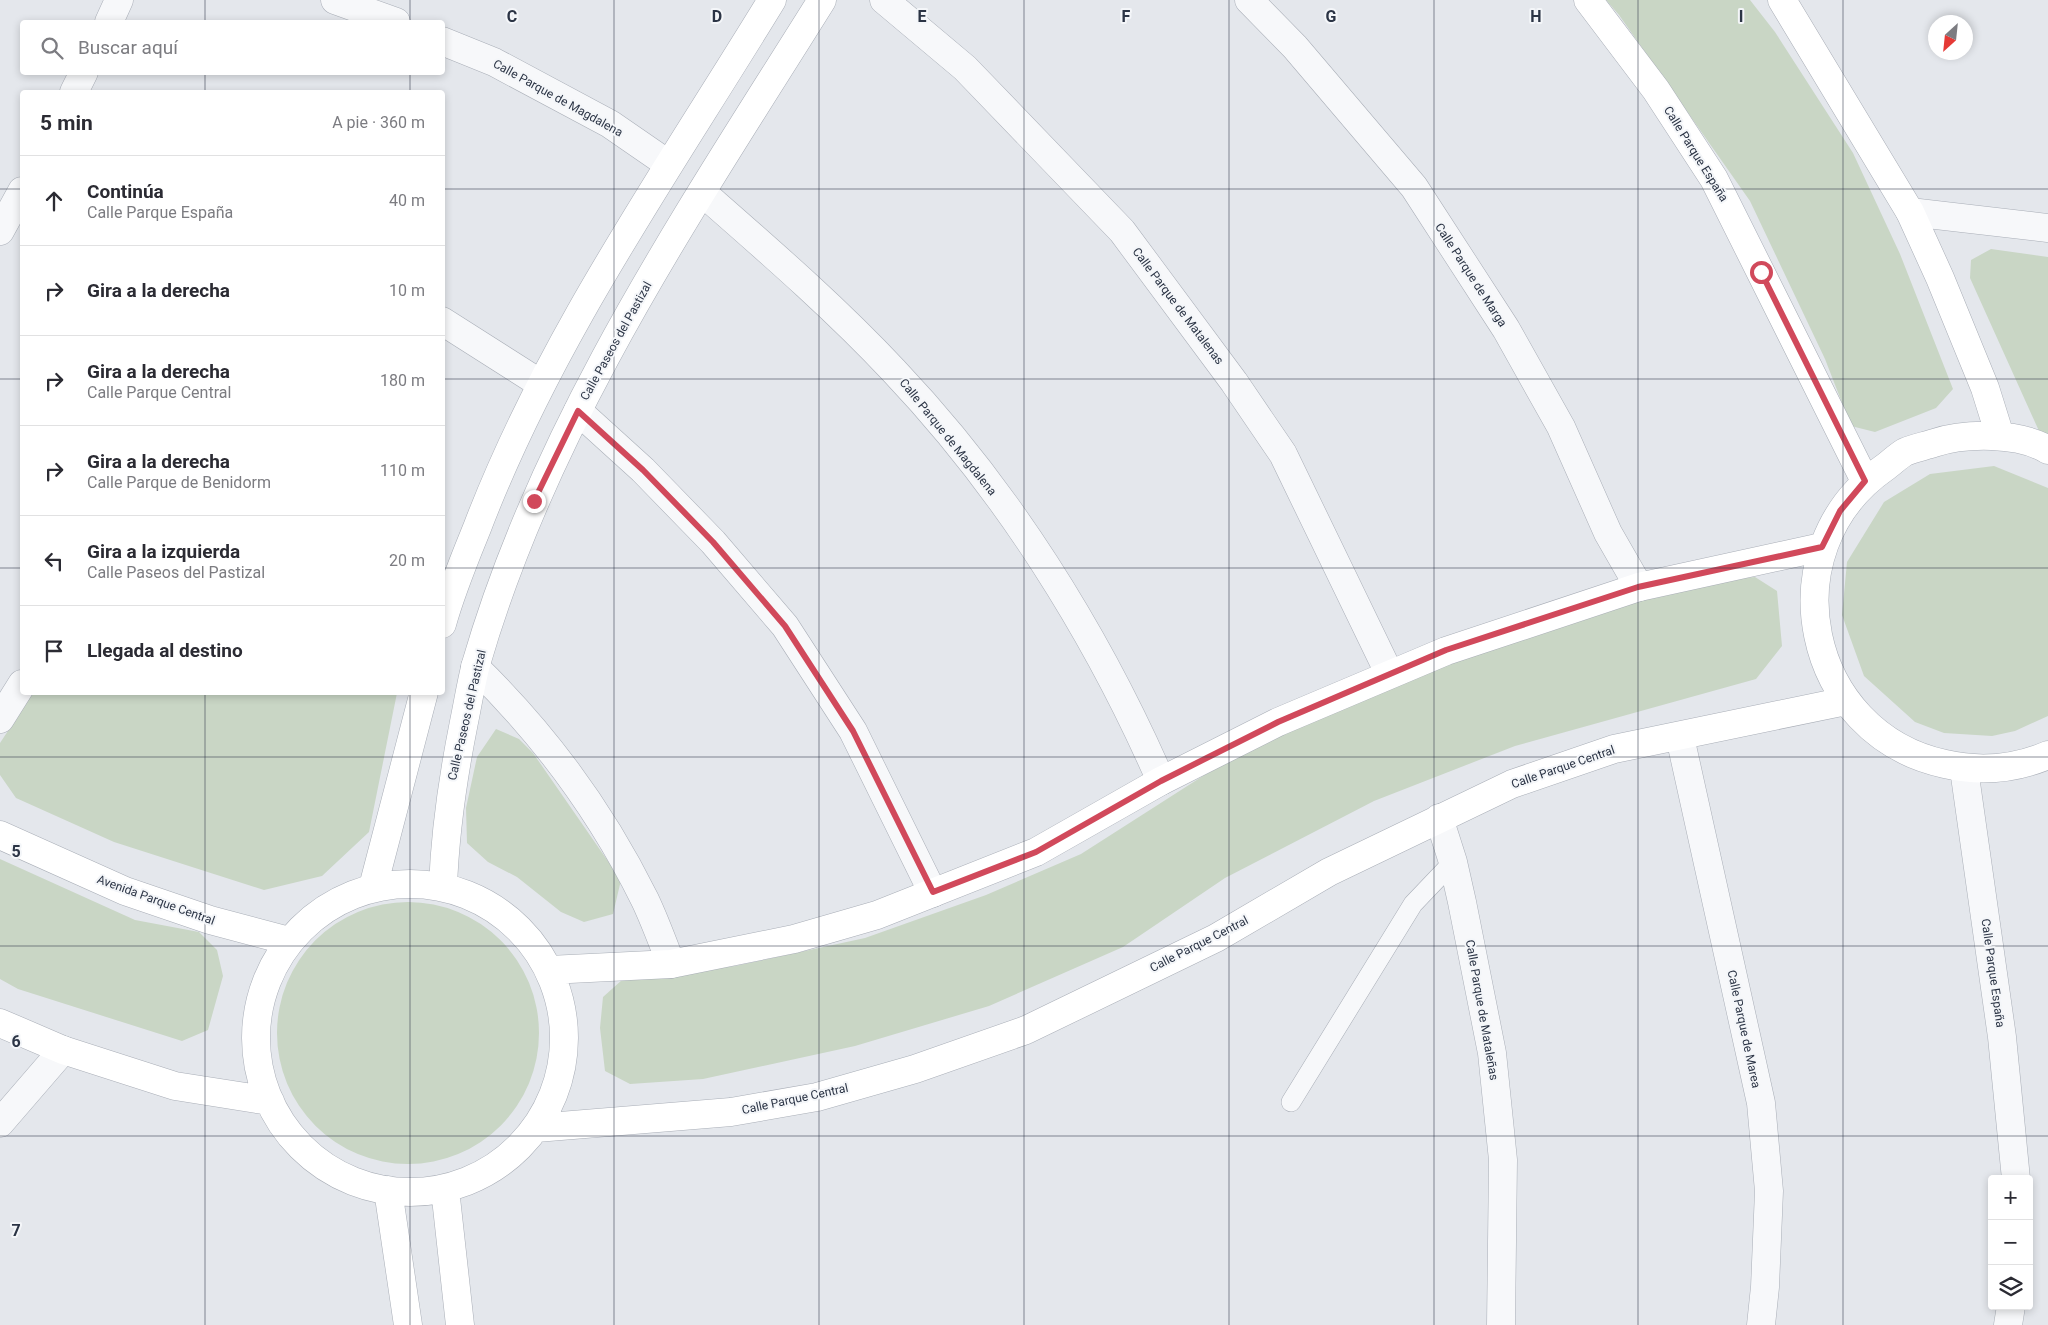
<!DOCTYPE html>
<html lang="es">
<head>
<meta charset="utf-8">
<style>
	:root { --surface:#fff; --page:#f7f7f7; --text:#2b2b33; --muted:#7c7c81; --line:#e1e1e2 }
	body { margin:0; font-family:Roboto,sans-serif; background:var(--page); color:var(--text) }
	.controls { position:absolute; right:15px; bottom:15px; display:grid; overflow:hidden; border-radius:5px; box-shadow:0 2px 8px #0003 }
	.controls button { width:45px; height:45px; display:grid; place-items:center; padding:0; border:0; border-bottom:1px solid var(--line); background:var(--surface); color:var(--text); font:25px sans-serif }
	.compass { position:absolute; left:1928px; top:15px; width:45px; height:45px; border-radius:50%; background:var(--surface); box-shadow:0 2px 8px #0003; rotate:207deg }
	.stop { position:absolute; width:15px; height:15px; margin:-11px; border:4px solid #d1495b; border-radius:50%; background:#fff }
	.stop.end { background:#d1495b; border-color:#fff; box-shadow:0 1px 5px #0008 }
	.list { margin:0; padding:0; list-style:none }
	h2 { display:flex; justify-content:space-between; align-items:center; height:65px; margin:0; padding:0 20px; font-size:21px }
	h2 small { font-size:16px; font-weight:400; color:var(--muted) }
	.list li { display:grid; grid-template-columns:32px 1fr auto; gap:15px; align-items:center; box-sizing:border-box; height:90px; padding:0 20px; border-top:1px solid var(--line) }
	.list b { display:block; font-size:19px; white-space:nowrap }
	.list p { margin:0; font-size:16px; white-space:nowrap; color:var(--muted) }
	.list em { font-size:16px; font-style:normal; color:var(--muted) }
	.icon { flex:none; width:28px; height:28px; fill:none; stroke:currentColor; stroke-width:2; stroke-linecap:round; stroke-linejoin:round }
	.map { position:relative; flex:none; width:2048px; height:1325px; overflow:hidden }
	.search { position:absolute; background:var(--surface); box-shadow:0 2px 8px #0003; left:20px; top:20px; width:425px; height:55px; display:flex; align-items:center; gap:12px; box-sizing:border-box; padding:0 18px; border-radius:5px; color:var(--muted); font-size:19px }
	.panel { position:absolute; background:var(--surface); box-shadow:0 2px 8px #0003; left:20px; top:90px; width:425px; height:605px; border-radius:5px }
	.map>svg:first-child { display:block }
	.green { fill:#c9d6c5 }
	.lines { fill:none; stroke-linecap:round; stroke-linejoin:round }
	.lane-casing { stroke:#a9aeb7; stroke-width:20 }
	.street-casing { stroke:#a9aeb7; stroke-width:29 }
	.secondary-casing { stroke:#a9aeb7; stroke-width:29 }
	.lane { stroke:#f7f8fa; stroke-width:19 }
	.street { stroke:#f7f8fa; stroke-width:28 }
	.secondary { stroke:#fff; stroke-width:28 }
	.route { stroke:#d1495b; stroke-width:6 }
	.grid { fill:none; stroke:#2b3445; stroke-width:1; stroke-opacity:0.55 }
	.labels { text-anchor:middle; dominant-baseline:central; stroke-width:4; stroke-linejoin:round; paint-order:stroke }
	.street-label { font-size:12px; fill:#2b3445; stroke:#f4f6f9 }
	.grid-label { font-size:16px; text-anchor:middle; font-weight:bold; fill:#2b3445; stroke:#f4f6f9; stroke-width:4; stroke-linejoin:round; paint-order:stroke }
</style>
</head>
<body>
<div class="map">
<svg width="2048" height="1325" viewBox="0 0 2048 1325">
	<rect width="100%" height="100%" fill="#e4e7ec"/>
	<path class="green" d="M 1606,0 L 1750,0 L 1775,32 L 1853,153 L 1900,254 L 1953,389 L 1936,408 L 1875,432 L 1851,426 L 1825,359 L 1750,201 L 1619,15 Z
		M 1991,249 L 2048,257 L 2048,436 L 2039,431 L 1970,278 L 1971,260 Z
		M 1994,466 L 2048,488 L 2048,716 L 2015,731 L 1992,736 L 1944,733 L 1915,722 L 1864,676 L 1842,615 L 1847,562 L 1884,502 L 1930,474 Z
		M 1755,577 L 1777,591 L 1782,646 L 1756,679 L 1515,746 L 1374,801 L 1225,878 L 1123,947 L 989,1006 L 855,1046 L 703,1079 L 630,1084 L 605,1071 L 600,1028 L 603,997 L 622,980 L 735,966 L 865,938 L 986,895 L 1081,854 L 1278,728 L 1377,688 L 1650,593 L 1722,580 Z
		M 33,693 L 397,693 L 369,832 L 322,876 L 264,890 L 114,842 L 16,798 L 0,775 L 0,743 Z
		M 496,729 L 519,739 L 533,753 L 621,880 L 613,914 L 584,922 L 561,912 L 517,877 L 488,862 L 467,843 L 466,808 L 477,757 Z
		M 0,859 L 135,920 L 199,932 L 217,950 L 223,976 L 208,1030 L 182,1041 L 18,989 L 0,979 Z
		M277 1033a131 131 0 1 1 262 0a131 131 0 1 1-262 0Z"/>
	<g class="lines">
		<g class="lane-casing">
			<path id="lane" d="M 1291,1102 L 1413,904 L 1453,862"/>
		</g>
		<g class="street-casing">
			<path id="street" d="M 335,0 L 396,22
				M 884,0 L 965,68 L 1122,231 L 1234,382 L 1283,454 L 1389,673
				M 1249,0 L 1295,47 L 1414,187 L 1506,329 L 1561,427 L 1608,533 L 1639,587
				M 109,22 L 119,0
				M 442,41 L 494,62 L 610,124 L 668,164
				M 74,92 L 84,72
				M 703,193 C 768,250 834,307 894,371 C 1006,489 1096,632 1161,781
				M 1910,212 L 2048,228
				M 0,231 L 22,191
				M 442,321 L 541,384
				M 578,411 L 643,470 L 713,542 L 785,626 L 853,731 L 933,893
				M 475,667 C 545,735 602,813 645,900 C 655,921 663,943 671,964
				M 0,719 L 22,684
				M 1680,737 L 1761,1103 L 1769,1191 L 1765,1287 L 1761,1325
				M 1964,769 L 2002,1037 L 2016,1179
				M 1439,818 L 1453,862 L 1462,902 L 1492,1053 L 1503,1160 L 1501,1325
				M 0,1123 L 63,1050
				M 2008,1325 L 2011,1306"/>
		</g>
		<g class="secondary-casing">
			<path id="secondary" d="M 1588,0 L 1656,90 L 1714,179 L 1865,481
				M 1782,0 L 1910,212 L 1940,278 L 1985,388 L 2000,436
				M 2048,450 C 2019,432 1965,433 1934,443 C 1925,446 1914,448 1905,452 C 1898,456 1891,463 1884,468 C 1767,550 1805,734 1945,764 C 1980,772 2015,769 2048,755
				M 442,624 C 451,591 464,560 477,528 C 549,339 667,172 772,0
				M 0,835 L 125,891 L 210,920 L 289,941
				M256 1038a154 154 0 1 1 308 0a154 154 0 1 1-308 0Z
				M 373,887 L 424,692
				M 443,887 C 445,831 453,777 464,722 C 468,703 471,683 476,664 C 546,422 690,211 822,0
				M 549,970 L 671,964 L 794,939 L 877,915 L 1036,852 L 1161,781 L 1278,722 L 1446,651 L 1639,587 L 1822,547
				M 0,1023 L 63,1050 L 175,1086 L 270,1101
				M 536,1128 L 731,1112 L 817,1097 L 915,1069 L 1026,1030 L 1216,938 L 1329,872 L 1512,784 L 1614,749 L 1846,701
				M 445,1189 L 460,1325
				M 388,1190 L 408,1325"/>
		</g>
		<use href="#lane" class="lane"/>
		<use href="#street" class="street"/>
		<use href="#secondary" class="secondary"/>
	</g>
	<g class="lines">
		<path class="route" d="M 534,501 L 578,411 L 643,470 L 713,542 L 785,626 L 853,731 L 933,892 L 1036,852 L 1161,781 L 1278,722 L 1446,650 L 1638,587 L 1822,547 L 1840,511 L 1865,481 L 1761,272"/>
	</g>
	<path class="grid" d="M 205,0 L 205,22M 410,0 L 410,22M 614,0 L 614,1325M 819,0 L 819,1325M 1024,0 L 1024,1325M 1229,0 L 1229,1325M 1434,0 L 1434,1325M 1638,0 L 1638,1325M 1843,0 L 1843,1325M 205,72 L 205,92M 410,72 L 410,92M 0,189 L 22,189M 442,189 L 2048,189M 0,379 L 22,379M 442,379 L 2048,379M 0,568 L 22,568M 442,568 L 2048,568M 205,692 L 205,1325M 410,692 L 410,1325M 0,757 L 2048,757M 0,946 L 2048,946M 0,1136 L 2048,1136"/>
	<g class="labels">
		<g class="street-label">
			<text transform="translate(558 98) rotate(29)">Calle Parque de Magdalena</text>
			<text transform="translate(1696 154) rotate(58)">Calle Parque España</text>
			<text transform="translate(1471 275) rotate(57)">Calle Parque de Marga</text>
			<text transform="translate(1178 306) rotate(53)">Calle Parque de Matalenas</text>
			<text transform="translate(616 341) rotate(-61)">Calle Paseos del Pastizal</text>
			<text transform="translate(948 437) rotate(51)">Calle Parque de Magdalena</text>
			<text transform="translate(467 715) rotate(-77)">Calle Paseos del Pastizal</text>
			<text transform="translate(1563 767) rotate(-19)">Calle Parque Central</text>
			<text transform="translate(156 900) rotate(20)">Avenida Parque Central</text>
			<text transform="translate(1199 944) rotate(-27)">Calle Parque Central</text>
			<text transform="translate(1993 973) rotate(82)">Calle Parque España</text>
			<text transform="translate(1482 1010) rotate(80)">Calle Parque de Mataleñas</text>
			<text transform="translate(1744 1029) rotate(78)">Calle Parque de Marea</text>
			<text transform="translate(795 1099) rotate(-12)">Calle Parque Central</text>
		</g>
	</g>
	<g class="grid-label">
		<text x="512" y="22">C</text>
		<text x="717" y="22">D</text>
		<text x="922" y="22">E</text>
		<text x="1126" y="22">F</text>
		<text x="1331" y="22">G</text>
		<text x="1536" y="22">H</text>
		<text x="1741" y="22">I</text>
		<text x="16" y="857">5</text>
		<text x="16" y="1047">6</text>
		<text x="16" y="1236">7</text>
	</g>
</svg>
<div class="controls">
<button>+</button>
<button>−</button>
<button><svg class="icon" aria-label="layers" viewBox="0 0 24 24"><path d="M12 4l9 5-9 5-9-5zM3 14l9 5 9-5"/></svg></button>
</div>
<svg class="compass" viewBox="-18 -18 36 36"><path d="M0-13l5 13h-10z" fill="#e53935"/><path d="M0 13l5-13h-10z" fill="#7c7c81"/></svg>
<div class="stop" style="left:1761px;top:272px"></div>
<div class="stop end" style="left:534px;top:501px"></div>
<div class="search"><svg class="icon" aria-label="search" viewBox="0 0 24 24"><circle cx="10" cy="10" r="6"/><path d="M15 15l6 6"/></svg>Buscar aquí</div>
<section class="panel">
<h2>5 min<small>A pie · 360 m</small></h2>
<ul class="list">
<li><svg class="icon" aria-label="ahead" viewBox="0 0 24 24"><path d="M12 20V5M6 11l6-6 6 6"/></svg><div><b>Continúa</b><p>Calle Parque España</p></div><em>40 m</em></li>
<li><svg class="icon" aria-label="right" viewBox="0 0 24 24"><path d="M7 20v-9h11M14 6l5 5-5 5"/></svg><div><b>Gira a la derecha</b></div><em>10 m</em></li>
<li><svg class="icon" aria-label="right" viewBox="0 0 24 24"><path d="M7 20v-9h11M14 6l5 5-5 5"/></svg><div><b>Gira a la derecha</b><p>Calle Parque Central</p></div><em>180 m</em></li>
<li><svg class="icon" aria-label="right" viewBox="0 0 24 24"><path d="M7 20v-9h11M14 6l5 5-5 5"/></svg><div><b>Gira a la derecha</b><p>Calle Parque de Benidorm</p></div><em>110 m</em></li>
<li><svg class="icon" aria-label="left" viewBox="0 0 24 24"><path d="M17 20v-9H6M10 6l-5 5 5 5"/></svg><div><b>Gira a la izquierda</b><p>Calle Paseos del Pastizal</p></div><em>20 m</em></li>
<li><svg class="icon" aria-label="arrive" viewBox="0 0 24 24"><path d="M6 21V4h12l-3 4 3 4H6"/></svg><div><b>Llegada al destino</b></div></li>
</ul>
</section>
</div>
</body>
</html>
